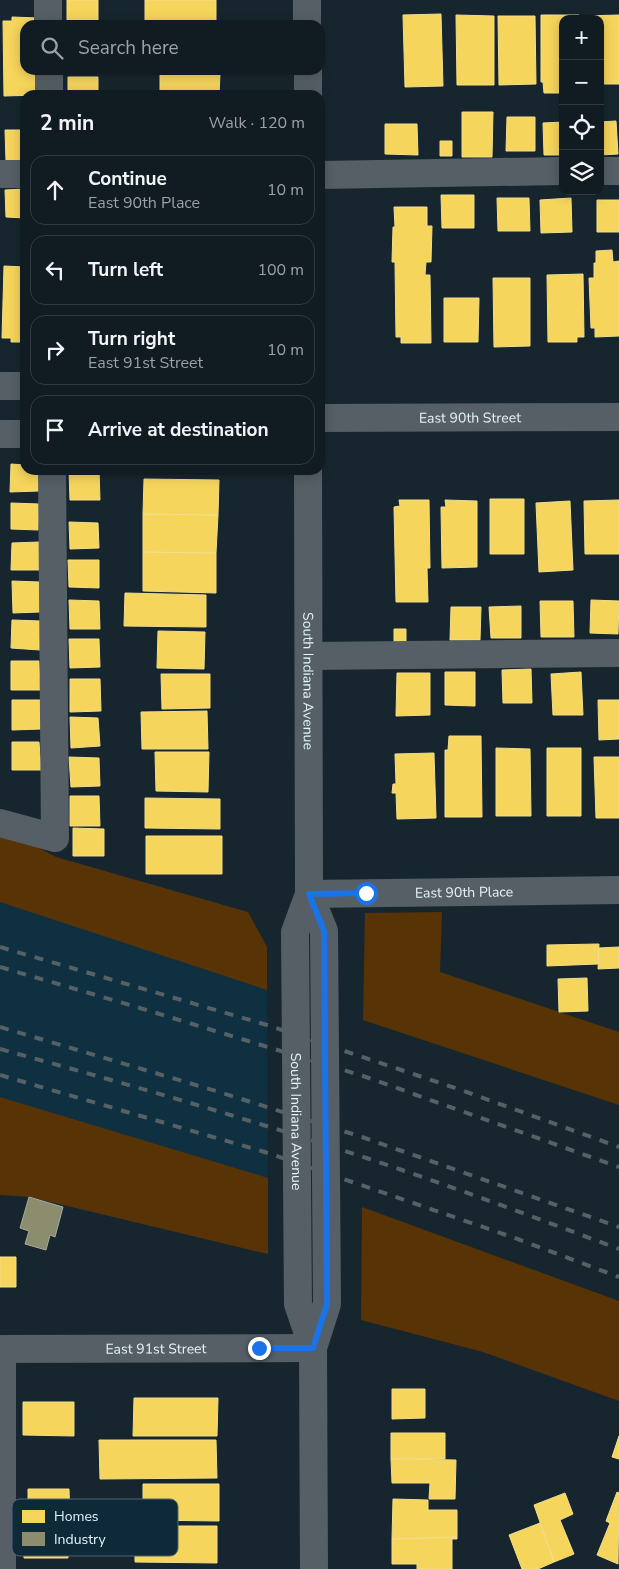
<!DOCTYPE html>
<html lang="en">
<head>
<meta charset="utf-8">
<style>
	:root { --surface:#111c22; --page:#1e292f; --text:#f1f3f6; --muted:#9ca1a5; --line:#303a40 }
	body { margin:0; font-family:"Nunito Sans",sans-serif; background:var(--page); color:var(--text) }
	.controls { position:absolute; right:15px; top:15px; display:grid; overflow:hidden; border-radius:10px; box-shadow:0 2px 12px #0003 }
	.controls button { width:45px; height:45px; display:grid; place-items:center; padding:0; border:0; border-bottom:1px solid var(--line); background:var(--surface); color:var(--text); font:25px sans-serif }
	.stop { position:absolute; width:15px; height:15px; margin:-11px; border:4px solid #1a73e8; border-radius:50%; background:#fff }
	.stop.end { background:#1a73e8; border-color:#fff; box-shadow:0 1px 5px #0008 }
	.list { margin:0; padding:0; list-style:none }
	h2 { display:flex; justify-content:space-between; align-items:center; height:65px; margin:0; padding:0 20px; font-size:21px }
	h2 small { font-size:16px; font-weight:400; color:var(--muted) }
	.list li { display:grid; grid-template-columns:32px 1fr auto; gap:15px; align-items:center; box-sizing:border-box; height:70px; margin:0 10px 10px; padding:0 10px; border:1px solid var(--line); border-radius:15px }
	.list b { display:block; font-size:19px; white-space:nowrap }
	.list p { margin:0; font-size:16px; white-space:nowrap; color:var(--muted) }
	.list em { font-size:16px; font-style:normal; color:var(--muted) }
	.icon { flex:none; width:28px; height:28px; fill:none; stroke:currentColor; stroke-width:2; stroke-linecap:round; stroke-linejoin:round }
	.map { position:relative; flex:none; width:619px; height:1569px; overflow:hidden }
	.search { position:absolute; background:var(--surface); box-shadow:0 2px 12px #0003; left:20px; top:20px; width:305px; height:55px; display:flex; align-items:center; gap:12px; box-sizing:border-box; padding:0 18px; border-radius:15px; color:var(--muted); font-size:19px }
	.panel { position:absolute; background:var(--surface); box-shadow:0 2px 12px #0003; left:20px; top:90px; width:305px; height:385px; border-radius:15px }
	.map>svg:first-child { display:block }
	.built { fill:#0e3040 }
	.green { fill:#583306 }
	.homes { fill:#f6d55c; stroke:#f1de8c }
	.industry { fill:#8c8c6e; stroke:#a6ab99 }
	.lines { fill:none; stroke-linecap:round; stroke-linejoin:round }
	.minor { stroke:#555f65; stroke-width:28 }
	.rail { stroke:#566166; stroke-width:4; stroke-dasharray:9 9; stroke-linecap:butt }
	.route { stroke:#1a73e8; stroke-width:6 }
	.labels { text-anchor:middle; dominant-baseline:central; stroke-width:5; stroke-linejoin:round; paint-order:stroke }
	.street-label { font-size:14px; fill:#e4f4fd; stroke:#0e2937 }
	.key { fill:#0e2937; stroke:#4e6672; stroke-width:1 }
	.key-label { font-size:14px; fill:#e4f4fd }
</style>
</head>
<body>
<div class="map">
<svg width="619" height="1569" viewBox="0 0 619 1569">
	<rect width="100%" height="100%" fill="#17262e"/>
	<path class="built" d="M 0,837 L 37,847 L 56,857 L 248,912 L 267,947 L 268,1254 L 30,1197 L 0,1195 Z"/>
	<path class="green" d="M 0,837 L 37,847 L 56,857 L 248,912 L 267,947 L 267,990 L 0,902 Z
		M 442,912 L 440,972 L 619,1032 L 619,1105 L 363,1020 L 365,913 Z
		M 0,1097 L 268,1178 L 268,1254 L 30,1197 L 0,1195 Z
		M 362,1207 L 619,1301 L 619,1401 L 483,1352 L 361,1320 Z"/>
	<path class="homes" d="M 67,0 L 98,0 L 98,20 L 67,20 Z
		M 145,0 L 216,0 L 216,25 L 145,24 Z
		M 441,14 L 443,86 L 405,87 L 403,15 Z
		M 456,15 L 494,16 L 494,85 L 457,85 Z
		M 541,15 L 579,15 L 579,19 L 563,19 L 563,93 L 544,93 L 543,82 L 541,82 Z
		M 619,15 L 619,84 L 600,84 L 600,19 L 584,19 L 584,16 Z
		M 498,16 L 535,16 L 536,84 L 499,85 Z
		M 12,17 L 38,18 L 38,25 L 25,25 L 25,70 L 39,70 L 39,95 L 4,96 L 3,21 L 12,21 Z
		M 160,74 L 220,74 L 219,95 L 160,95 Z
		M 68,77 L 98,77 L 98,95 L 68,95 Z
		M 462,112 L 493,112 L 492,157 L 462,157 Z
		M 507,117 L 535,117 L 535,151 L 506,151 Z
		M 616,121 L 618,154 L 600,155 L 600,122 Z
		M 563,122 L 563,155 L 544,155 L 543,123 Z
		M 385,124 L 417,124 L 418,155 L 385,154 Z
		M 5,130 L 25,130 L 25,161 L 6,161 Z
		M 440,141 L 452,141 L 452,156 L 440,156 Z
		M 25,189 L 25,218 L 6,217 L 5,190 Z
		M 441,195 L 474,195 L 474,228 L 442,228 Z
		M 497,198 L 529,198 L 530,231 L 498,231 Z
		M 571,198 L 572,232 L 541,233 L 540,200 Z
		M 597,200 L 619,200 L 619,232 L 597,232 Z
		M 394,207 L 427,207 L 427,226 L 432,226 L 431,262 L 426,262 L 425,275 L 430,275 L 431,343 L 401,343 L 401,337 L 396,337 L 395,262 L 392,262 L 393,227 L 395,227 Z
		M 612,250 L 613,262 L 619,261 L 619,336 L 595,337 L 595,328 L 591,328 L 589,278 L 594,278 L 594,263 L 596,263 L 596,251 Z
		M 4,266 L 25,267 L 25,342 L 11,342 L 11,338 L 2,338 Z
		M 583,274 L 584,337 L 577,337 L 577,342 L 548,342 L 547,275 Z
		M 493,278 L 530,278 L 530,346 L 494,347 Z
		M 444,298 L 479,298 L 478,342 L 444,342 Z
		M 11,464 L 25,465 L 25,470 L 40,470 L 39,491 L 10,492 Z
		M 69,470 L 99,470 L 100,500 L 70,500 Z
		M 144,479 L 219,480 L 218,515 L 143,514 Z
		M 490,499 L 524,499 L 524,554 L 490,554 Z
		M 399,500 L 429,500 L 430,568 L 427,568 L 428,602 L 396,602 L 394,507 L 400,506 Z
		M 445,500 L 477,501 L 477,567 L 442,568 L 441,507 L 446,507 Z
		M 619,500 L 619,554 L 585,554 L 584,501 Z
		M 570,501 L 573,570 L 539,572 L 536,503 Z
		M 11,503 L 39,504 L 38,530 L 11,529 Z
		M 143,514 L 218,515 L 216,553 L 143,552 Z
		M 69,522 L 98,523 L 99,548 L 70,549 Z
		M 39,542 L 39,570 L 11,570 L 12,543 Z
		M 143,552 L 216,553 L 216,593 L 143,591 Z
		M 68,560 L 99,560 L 99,588 L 69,587 Z
		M 12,581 L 39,582 L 40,612 L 13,613 Z
		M 125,593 L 206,595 L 206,627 L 124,626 Z
		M 69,600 L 99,601 L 100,629 L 70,629 Z
		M 591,600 L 619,601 L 618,634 L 590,633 Z
		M 540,601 L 573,601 L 574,637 L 541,637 Z
		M 521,606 L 521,638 L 491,638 L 489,607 Z
		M 451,607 L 481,607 L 480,640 L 450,640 Z
		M 12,620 L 40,621 L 40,650 L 11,648 Z
		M 394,629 L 406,629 L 406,642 L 394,642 Z
		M 158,631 L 205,632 L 204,669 L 157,668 Z
		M 69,639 L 99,639 L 100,667 L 70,668 Z
		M 11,661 L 39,661 L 40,690 L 11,690 Z
		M 531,669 L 532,703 L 503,703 L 502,670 Z
		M 445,672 L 475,672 L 475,706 L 445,705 Z
		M 581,672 L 583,715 L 553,715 L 551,674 Z
		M 397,673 L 430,673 L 430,715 L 396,716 Z
		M 161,674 L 210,674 L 210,708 L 162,709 Z
		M 70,679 L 100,679 L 101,711 L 70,712 Z
		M 12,700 L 40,700 L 41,729 L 12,730 Z
		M 598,700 L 619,700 L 619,739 L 599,740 Z
		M 207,711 L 208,749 L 142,749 L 141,712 Z
		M 70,717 L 98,718 L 100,746 L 71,748 Z
		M 449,736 L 481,736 L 482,817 L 445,817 L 445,750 L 448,750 Z
		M 12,742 L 39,742 L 41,770 L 12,770 Z
		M 496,748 L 530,749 L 531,816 L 496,816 Z
		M 547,748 L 581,748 L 581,816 L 547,816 Z
		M 155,752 L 209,752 L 208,792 L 156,791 Z
		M 434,753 L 436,818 L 397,819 L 396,793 L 392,793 L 393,784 L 396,784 L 395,754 Z
		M 69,757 L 99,758 L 100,786 L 71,787 Z
		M 594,757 L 619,757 L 619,818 L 596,818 Z
		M 70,796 L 99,796 L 100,826 L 70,826 Z
		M 145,798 L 220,799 L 220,829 L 145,828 Z
		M 73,828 L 104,829 L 104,856 L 73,856 Z
		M 146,836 L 222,836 L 222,874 L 146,874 Z
		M 599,944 L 598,964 L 547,966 L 547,945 Z
		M 619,947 L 619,968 L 598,969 L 599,948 Z
		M 587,978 L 588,1011 L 559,1012 L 558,979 Z
		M 0,1257 L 16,1257 L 16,1287 L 0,1287 Z
		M 392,1389 L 425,1389 L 425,1418 L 392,1419 Z
		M 134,1398 L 218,1398 L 217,1436 L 133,1436 Z
		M 23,1402 L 74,1402 L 74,1436 L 23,1435 Z
		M 391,1433 L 445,1433 L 445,1459 L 391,1459 Z
		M 619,1436 L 619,1459 L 612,1457 Z
		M 99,1440 L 216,1440 L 217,1478 L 100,1479 Z
		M 391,1459 L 456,1460 L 455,1499 L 429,1499 L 430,1483 L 392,1483 Z
		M 143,1484 L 219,1484 L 219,1521 L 143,1520 Z
		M 28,1489 L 69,1489 L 70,1519 L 28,1519 Z
		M 617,1492 L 619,1493 L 618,1564 L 597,1555 L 610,1523 L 606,1521 Z
		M 565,1493 L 573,1514 L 560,1520 L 574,1554 L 554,1562 L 534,1505 Z
		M 393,1499 L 428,1500 L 428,1510 L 457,1510 L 457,1537 L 392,1539 Z
		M 540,1523 L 554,1562 L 538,1569 L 522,1569 L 509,1535 Z
		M 68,1526 L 68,1558 L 24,1558 L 23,1527 Z
		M 135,1526 L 217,1526 L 217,1563 L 135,1562 Z
		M 457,1537 L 457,1539 L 452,1539 L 452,1569 L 417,1569 L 417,1564 L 392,1564 L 392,1539 Z"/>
	<path class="industry" d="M 29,1197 L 63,1207 L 55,1237 L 50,1235 L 46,1250 L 25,1244 L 29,1231 L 20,1228 Z"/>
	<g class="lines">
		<g class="minor">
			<path d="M 48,0 L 48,25"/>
			<path d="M 307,0 L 307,25"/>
			<path d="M 49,70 L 49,95"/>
			<path d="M 308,70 L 308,95"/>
			<path d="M 600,171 L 619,171"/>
			<path d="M 0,174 L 25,174"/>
			<path d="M 320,175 L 563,171"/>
			<path d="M 0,386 L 25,386"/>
			<path id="s1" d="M 320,418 L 619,417"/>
			<path d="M 0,434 L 25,434"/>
			<path id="s2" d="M 308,470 L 309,894 L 295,932 L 298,1304 L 313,1348"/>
			<path d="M 309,656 L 619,653"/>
			<path d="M 0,823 L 55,838 L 52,470"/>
			<path d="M 309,894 L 324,931 L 327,1304 L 313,1348 L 314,1569"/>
			<path id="s3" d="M 309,894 L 619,890"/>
			<path id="s4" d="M 0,1349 L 313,1348"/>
			<path d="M 2,1569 L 2,1349"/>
		</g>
		<path class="rail" d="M 0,947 L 267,1025 L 461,1090 L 619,1147
			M 0,967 L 130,1005 L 363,1076 L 619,1167
			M 0,1027 L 216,1091 L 362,1137 L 619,1227
			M 0,1049 C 135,1086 270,1125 402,1170 C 475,1195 547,1222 619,1249
			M 0,1075 L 268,1153 L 512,1237 L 619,1277"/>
	</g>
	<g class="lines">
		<path class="route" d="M 259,1348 L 313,1348 L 327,1304 L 324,931 L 309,894 L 366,893"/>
	</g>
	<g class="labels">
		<g class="street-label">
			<text stroke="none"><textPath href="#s1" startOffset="150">East 90th Street</textPath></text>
			<text stroke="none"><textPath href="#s2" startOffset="211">South Indiana Avenue</textPath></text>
			<text stroke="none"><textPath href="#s3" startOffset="155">East 90th Place</textPath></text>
			<text stroke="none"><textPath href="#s2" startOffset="654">South Indiana Avenue</textPath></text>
			<text stroke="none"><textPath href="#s4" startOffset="156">East 91st Street</textPath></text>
		</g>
	</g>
	<rect x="12" y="1499" width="166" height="57" rx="8" class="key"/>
	<rect x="22" y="1510" width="23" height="13" fill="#f6d55c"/>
	<rect x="22" y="1532" width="23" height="14" fill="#8c8c6e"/>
	<g class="key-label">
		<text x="54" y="1521">Homes</text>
		<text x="54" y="1544">Industry</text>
	</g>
</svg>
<div class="controls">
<button>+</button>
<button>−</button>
<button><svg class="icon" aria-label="locate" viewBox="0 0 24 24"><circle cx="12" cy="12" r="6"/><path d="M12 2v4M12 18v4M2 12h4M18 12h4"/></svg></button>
<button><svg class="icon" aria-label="layers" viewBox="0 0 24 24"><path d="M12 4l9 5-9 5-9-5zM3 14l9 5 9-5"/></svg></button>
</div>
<div class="stop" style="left:366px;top:893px"></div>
<div class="stop end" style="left:259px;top:1348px"></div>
<div class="search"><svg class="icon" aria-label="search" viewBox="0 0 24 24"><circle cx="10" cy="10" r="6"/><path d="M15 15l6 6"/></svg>Search here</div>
<section class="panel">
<h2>2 min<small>Walk · 120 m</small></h2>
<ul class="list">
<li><svg class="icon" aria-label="ahead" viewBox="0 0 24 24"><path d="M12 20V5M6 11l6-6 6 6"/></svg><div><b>Continue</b><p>East 90th Place</p></div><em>10 m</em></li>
<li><svg class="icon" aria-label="left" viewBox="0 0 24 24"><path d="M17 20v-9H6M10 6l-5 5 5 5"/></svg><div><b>Turn left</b></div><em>100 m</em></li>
<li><svg class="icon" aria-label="right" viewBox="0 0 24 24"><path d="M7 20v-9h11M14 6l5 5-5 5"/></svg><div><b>Turn right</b><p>East 91st Street</p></div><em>10 m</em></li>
<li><svg class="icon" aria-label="arrive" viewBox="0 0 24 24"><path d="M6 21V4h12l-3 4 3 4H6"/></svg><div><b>Arrive at destination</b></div></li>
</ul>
</section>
</div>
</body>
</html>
